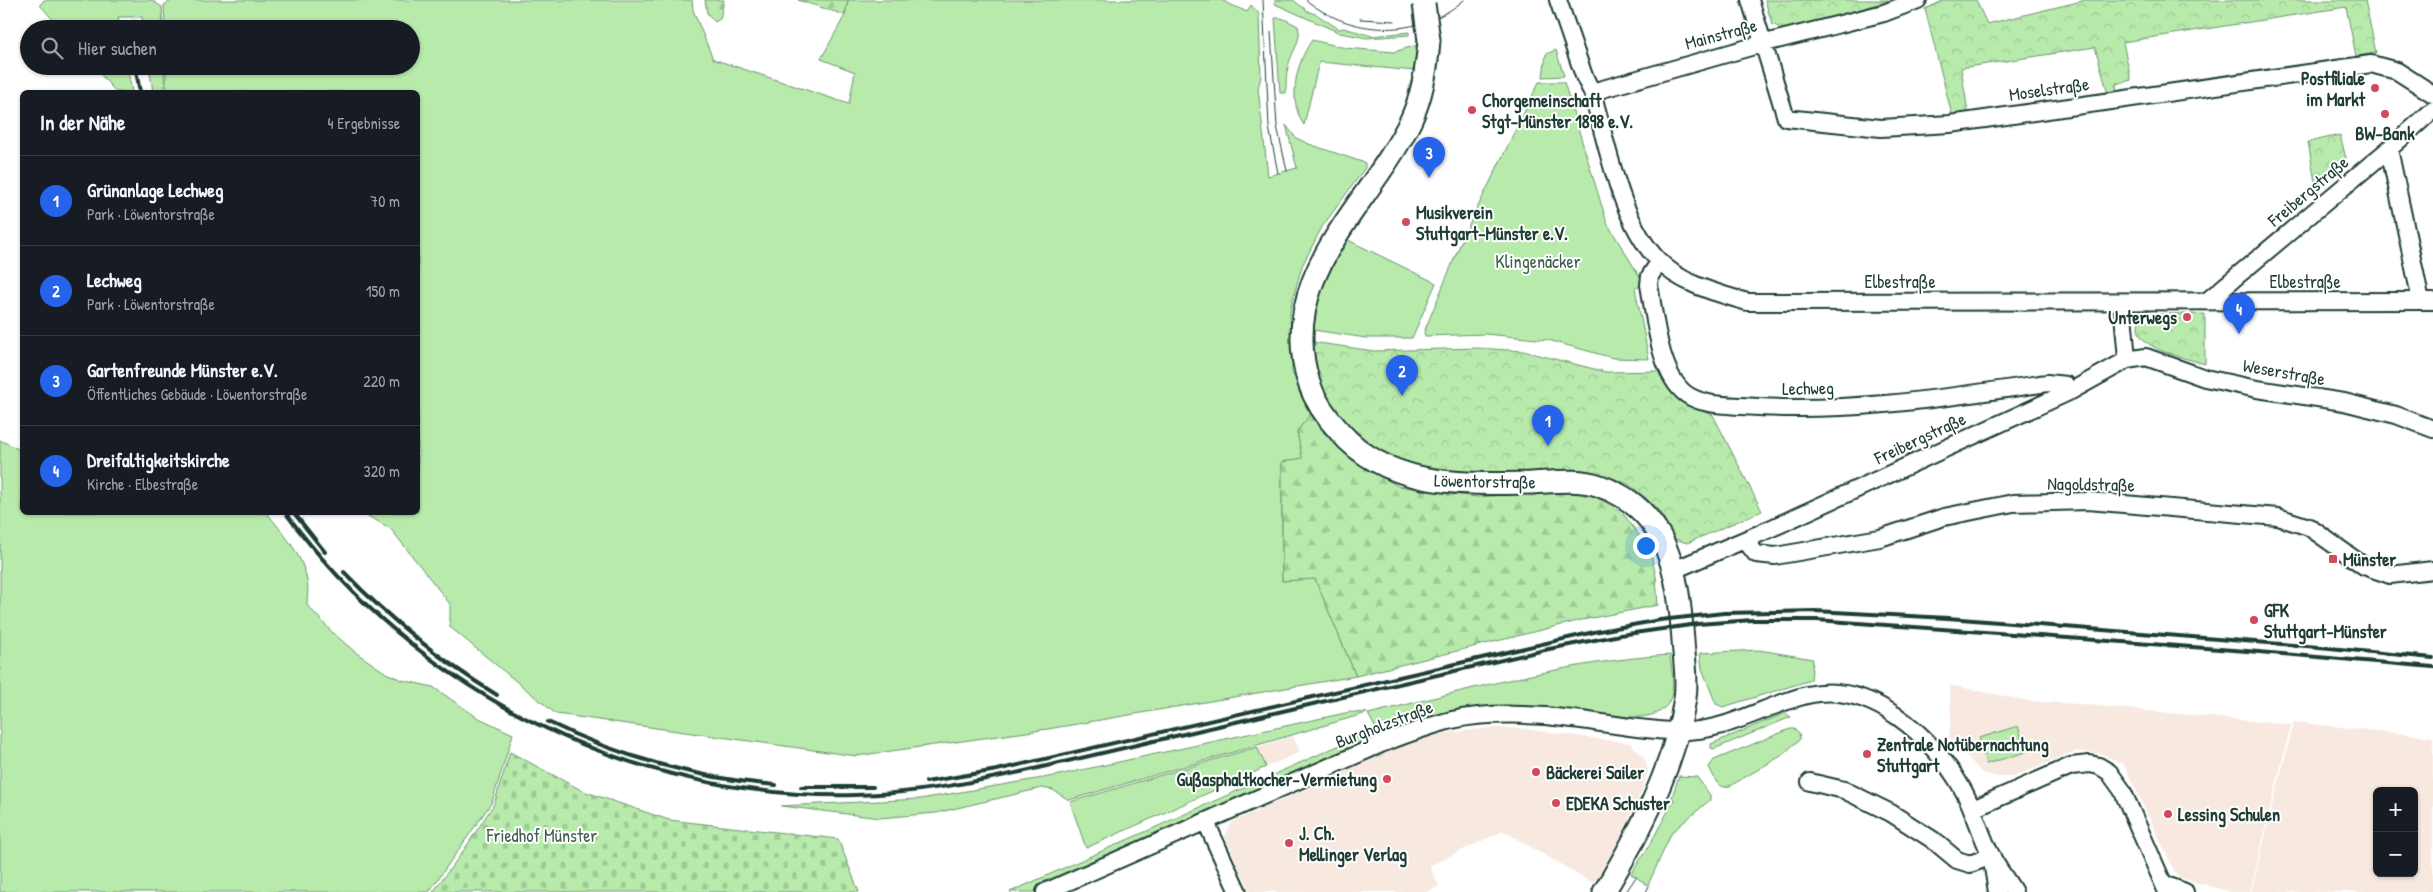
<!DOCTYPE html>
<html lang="de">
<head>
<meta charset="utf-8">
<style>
	:root { --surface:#171b24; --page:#242831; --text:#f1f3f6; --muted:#9ea1a6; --line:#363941; --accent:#2563eb }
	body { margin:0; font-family:"Patrick Hand",sans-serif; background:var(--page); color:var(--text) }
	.controls { position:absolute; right:15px; bottom:15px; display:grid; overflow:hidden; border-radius:8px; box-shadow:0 1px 4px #0004 }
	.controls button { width:45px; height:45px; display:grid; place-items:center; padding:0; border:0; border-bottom:1px solid var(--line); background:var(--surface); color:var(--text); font:25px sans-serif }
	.you { position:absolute; left:1645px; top:545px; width:18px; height:18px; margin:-12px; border:4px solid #fff; border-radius:50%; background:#1a73e8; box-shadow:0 0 0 8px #1a73e833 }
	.badge { display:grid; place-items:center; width:32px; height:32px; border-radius:50%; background:var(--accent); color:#fff; font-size:16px; font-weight:700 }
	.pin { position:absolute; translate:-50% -41px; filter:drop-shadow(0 1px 2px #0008) }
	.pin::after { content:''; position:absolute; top:26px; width:18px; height:15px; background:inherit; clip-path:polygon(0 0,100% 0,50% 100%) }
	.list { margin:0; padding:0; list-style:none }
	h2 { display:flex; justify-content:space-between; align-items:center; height:65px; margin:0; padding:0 20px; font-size:21px }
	h2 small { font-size:16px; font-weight:400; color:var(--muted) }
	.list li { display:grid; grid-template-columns:32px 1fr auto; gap:15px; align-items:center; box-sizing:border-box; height:90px; padding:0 20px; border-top:1px solid var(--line) }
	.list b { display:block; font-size:19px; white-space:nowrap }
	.list p { margin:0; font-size:16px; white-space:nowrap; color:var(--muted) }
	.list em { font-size:16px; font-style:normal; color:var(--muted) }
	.icon { flex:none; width:28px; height:28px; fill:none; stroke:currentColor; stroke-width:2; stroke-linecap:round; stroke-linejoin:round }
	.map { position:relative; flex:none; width:2433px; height:892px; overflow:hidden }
	.search { position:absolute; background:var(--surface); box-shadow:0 1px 4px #0004; left:20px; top:20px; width:400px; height:55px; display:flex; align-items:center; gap:12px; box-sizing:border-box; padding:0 18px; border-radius:28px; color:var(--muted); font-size:19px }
	.panel { position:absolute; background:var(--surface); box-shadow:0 1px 4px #0004; left:20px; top:90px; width:400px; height:425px; border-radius:8px }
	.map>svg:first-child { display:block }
	.built { fill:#f8e9e0; fill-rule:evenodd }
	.green { fill:#b7eaab; stroke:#6b9470 }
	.forest { fill:url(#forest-firs); stroke:#6b9470 }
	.cemetery { fill:url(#cemetery-stones); stroke:#6b9470 }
	.park { fill:url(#park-crowns); stroke:#6b9470 }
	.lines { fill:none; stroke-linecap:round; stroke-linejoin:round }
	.minor-casing { stroke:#1f3d34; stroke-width:20 }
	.major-casing { stroke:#1f3d34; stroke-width:25 }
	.minor { stroke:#fff; stroke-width:16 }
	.major { stroke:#fff; stroke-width:21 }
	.tram { stroke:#1f3d34; stroke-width:1 }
	.rail { stroke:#1f3d34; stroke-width:4 }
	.major-bridge-casing { stroke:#1f3d34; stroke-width:25; stroke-linecap:butt }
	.major-bridge { stroke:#fff; stroke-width:21 }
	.poi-dot { fill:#d1495b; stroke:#fff; stroke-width:2 }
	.labels { text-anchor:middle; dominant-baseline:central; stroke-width:4; stroke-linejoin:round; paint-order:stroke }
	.street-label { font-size:18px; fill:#1f3d34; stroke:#fff }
	.poi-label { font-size:18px; font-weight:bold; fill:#1f3d34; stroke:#fff; text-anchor:start }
	.park-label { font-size:18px; fill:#3d604c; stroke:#fff }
</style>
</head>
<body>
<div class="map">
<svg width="2433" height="892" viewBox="0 0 2433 892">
	<defs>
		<pattern id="forest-firs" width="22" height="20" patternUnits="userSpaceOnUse" patternTransform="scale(1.25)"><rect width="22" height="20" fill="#b7eaab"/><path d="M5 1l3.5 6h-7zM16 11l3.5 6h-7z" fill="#9dca94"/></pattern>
		<pattern id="cemetery-stones" width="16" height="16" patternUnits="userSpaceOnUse" patternTransform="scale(1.25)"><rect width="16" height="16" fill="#b7eaab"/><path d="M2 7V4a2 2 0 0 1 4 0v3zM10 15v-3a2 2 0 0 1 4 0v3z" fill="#9dca94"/></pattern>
		<pattern id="park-crowns" width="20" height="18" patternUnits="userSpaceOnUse" patternTransform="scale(1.25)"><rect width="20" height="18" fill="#b7eaab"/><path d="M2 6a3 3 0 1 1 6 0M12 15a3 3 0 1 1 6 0" fill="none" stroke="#9dca94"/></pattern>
	</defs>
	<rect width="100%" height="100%" fill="#fff"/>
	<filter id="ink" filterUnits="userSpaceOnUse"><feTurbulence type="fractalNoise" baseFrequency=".02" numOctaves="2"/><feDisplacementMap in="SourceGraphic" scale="10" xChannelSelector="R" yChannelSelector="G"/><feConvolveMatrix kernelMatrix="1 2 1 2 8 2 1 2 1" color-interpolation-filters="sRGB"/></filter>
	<g filter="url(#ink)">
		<path class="built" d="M 1950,685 L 2028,701 L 2078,704 L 2291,725 L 2250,892 L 2231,892 L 2181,878 L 2175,872 L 2123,763 L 2118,763 L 2103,754 L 2076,751 L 2013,777 L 1996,777 L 1982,773 L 1949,737 L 1951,720 Z
			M 2294,722 L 2433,737 L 2433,892 L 2251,892 ZM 2377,791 L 2414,791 L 2414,873 L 2377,873 Z
			M 1490,728 L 1516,728 L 1630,743 L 1644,757 L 1648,770 L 1642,791 L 1606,867 L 1593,883 L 1503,831 L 1429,866 L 1439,886 L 1426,892 L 1250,892 L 1225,837 L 1228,828 L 1234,821 L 1418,739 L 1446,733 Z
			M 1293,736 L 1300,752 L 1266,767 L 1257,747 Z"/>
		<path class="green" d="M 44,0 L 151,0 L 162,7 L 163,29 L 144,29 L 142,17 L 118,17 L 120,29 L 61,29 L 40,5 Z
			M 173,0 L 692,0 L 693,10 L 713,59 L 849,104 L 855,72 L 821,59 L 845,15 L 848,0 L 1221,0 L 1247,12 L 1251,5 L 1259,14 L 1261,77 L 1258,88 L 1268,176 L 1297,168 L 1286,125 L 1296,138 L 1309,144 L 1365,163 L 1365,168 L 1322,227 L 1302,266 L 1292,302 L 1290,313 L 1292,372 L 1311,414 L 1297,431 L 1303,458 L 1282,463 L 1282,581 L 1315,578 L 1356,676 L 1048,729 L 856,756 L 556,714 L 450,627 L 450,604 L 390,528 L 362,513 L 418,512 L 418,92 L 166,92 L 166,66 L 411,66 L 411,29 L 165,29 L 164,5 Z
			M 1275,0 L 1293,0 L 1309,12 L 1316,14 L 1339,29 L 1344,28 L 1372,36 L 1409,32 L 1409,35 L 1367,38 L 1340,33 L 1275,4 Z
			M 1275,18 L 1282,18 L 1298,26 C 1302,39 1294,49 1290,60 C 1286,71 1286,81 1286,93 L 1280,93 Z
			M 1312,40 L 1346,48 L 1394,52 L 1417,45 L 1415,71 L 1319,62 L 1304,125 C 1287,100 1296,63 1312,40 Z
			M 1556,50 L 1564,76 L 1543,77 L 1546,54 Z
			M 93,66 L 127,66 L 132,92 L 116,92 Z
			M 149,66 L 164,66 L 165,92 L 153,92 Z
			M 1539,82 L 1564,82 L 1607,223 L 1645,285 L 1635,288 L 1649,359 L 1613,358 L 1548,340 L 1485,334 L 1425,336 L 1424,332 L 1464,235 Z
			M 1348,240 L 1436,283 L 1412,338 L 1366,338 L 1313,330 C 1317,296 1328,268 1348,240 Z
			M 0,440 L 22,451 L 22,512 L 267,513 C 283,533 303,555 307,581 C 309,589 307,598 307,605 L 332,632 L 355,652 L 386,673 L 402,680 L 433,687 L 477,717 L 513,734 L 492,802 L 429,892 L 0,892 Z
			M 1759,650 L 1813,659 L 1811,680 L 1723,707 L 1716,704 L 1702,669 L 1700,653 Z
			M 1670,655 C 1672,674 1679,703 1657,713 C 1635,723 1594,711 1570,710 C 1542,710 1512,710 1483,711 C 1448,712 1413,726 1380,736 L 1381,738 L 1037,892 L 1010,892 L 1376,729 L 1368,714 C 1468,690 1568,661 1670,655 Z
			M 1350,712 L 1367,713 L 1069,800 L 1053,790 L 1042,788 L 936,813 L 880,818 L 781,806 L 920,799 L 1054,776 Z
			M 1785,713 L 1791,717 L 1714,749 L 1711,748 L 1711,744 Z
			M 2018,726 L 2026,752 L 1986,764 L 1979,738 Z
			M 1790,729 L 1795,729 L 1799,733 L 1800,739 L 1781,756 L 1730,786 L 1723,787 L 1717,783 L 1709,767 L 1714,760 Z
			M 1257,747 L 1266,767 L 1086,848 L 1070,802 Z
			M 1679,776 L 1697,777 L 1710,795 L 1710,800 L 1672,832 L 1648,885 L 1631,874 L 1649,846 L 1674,800 L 1672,797 Z"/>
		<path class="forest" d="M 705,0 L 724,0 L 720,19 L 715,22 L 707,13 Z
			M 798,0 L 848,0 L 845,15 Z
			M 1311,414 L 1333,440 L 1357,463 L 1398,486 L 1477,497 L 1549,492 L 1589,494 L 1611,505 L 1625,516 L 1650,550 L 1656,576 L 1658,605 L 1582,620 L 1356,676 L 1315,579 L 1282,581 L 1282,462 L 1302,458 L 1297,431 Z"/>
		<path class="cemetery" d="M 510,752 L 583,791 L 669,820 L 838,839 L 859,892 L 433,892 L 464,850 L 494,804 Z"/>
		<path class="park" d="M 1765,0 L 1889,0 L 1843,15 L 1785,30 L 1772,24 Z
			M 1945,0 L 1976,0 L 1987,24 L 2086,0 L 2365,0 L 2376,53 L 2356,56 L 2346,7 L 2123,42 L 2131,80 L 2116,84 L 2117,93 L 2108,94 L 2095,47 L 1961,68 L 1968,112 L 1952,115 L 1925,9 Z
			M 2340,135 L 2346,158 L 2315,182 L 2308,142 Z
			M 2205,314 L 2205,364 C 2187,358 2138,350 2138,327 C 2138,323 2139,320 2143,318 C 2157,311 2189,315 2205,314 Z
			M 1312,342 L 1374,351 L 1478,348 L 1523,351 L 1606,372 L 1662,371 L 1687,405 L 1713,415 L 1762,511 L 1687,543 L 1675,539 L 1660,512 L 1645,497 L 1628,484 L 1607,476 L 1590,474 L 1506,475 L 1423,470 L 1377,453 L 1339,419 L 1326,396 L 1318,379 Z"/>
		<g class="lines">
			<g class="minor-casing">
				<path id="minor" d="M 1558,0 L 1584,76 L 1592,92 C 1607,143 1620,221 1658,260 C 1680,284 1717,293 1747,302 L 2433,301
					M 1750,0 L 1786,118 L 1881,128 L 1950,124 L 2371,64 L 2397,71 L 2433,94
					M 1592,92 L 1765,43 L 1884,13 L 1918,0
					M 2389,149 L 2421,301
					M 1659,262 L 1650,276 L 1649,285 C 1655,316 1659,374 1686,394 C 1701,405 1724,405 1741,406 C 1844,414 1945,398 2047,383 L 2066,385 L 2071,391
					M 2207,301 L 2389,149 L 2433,110
					M 2122,302 L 2127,360
					M 1745,540 L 1756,554 L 1775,556 L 1880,538 L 1944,517 L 2013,503 L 2088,501 L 2278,517 L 2309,527 L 2364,566 L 2390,575 L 2433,570
					M 1674,570 L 1763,532 L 2071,391 L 2127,360 L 2146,357 L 2205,378 L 2257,389 L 2344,402 L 2396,415 L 2433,429
					M 1810,782 L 1844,790 L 1891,813 L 1933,840 L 1957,860 L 1970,864 L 1992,856
					M 1973,809 L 2071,766 L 2090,764 L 2099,766 L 2109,772 L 2122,790 L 2167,892
					M 1206,822 L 1238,892
					M 1992,861 L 1997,892
					M 2166,885 L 2185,892
					M 1045,892 L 1381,744 C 1404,735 1428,726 1452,720 C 1487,712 1537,714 1573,719 C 1607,723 1639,730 1674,731 C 1724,734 1762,706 1807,695 C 1871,680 1933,737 1962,788 C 1975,810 1980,835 1992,857 C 1998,869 2007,880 2014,892"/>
			</g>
			<g class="major-casing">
				<path id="major" d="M 1429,40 C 1427,68 1423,94 1411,120 C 1370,206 1275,275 1309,383 C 1315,401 1327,418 1340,432 C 1389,488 1462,484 1530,483 C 1552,482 1580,478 1600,486 C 1670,511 1678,575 1683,640 C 1684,659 1688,680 1685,698 C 1675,766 1639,834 1604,892"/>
			</g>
			<use href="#minor" class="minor"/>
			<use href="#major" class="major"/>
			<path class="tram" d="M 1263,0 L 1269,127 L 1278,173
				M 1306,0 C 1351,37 1419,39 1464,0
				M 1360,19 L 1395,21
				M 1271,32 L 1277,126 L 1287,171
				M 1626,892 L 1636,877
				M 1646,892 L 1649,886"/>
			<path class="rail" d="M 134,22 L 135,29
				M 135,66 L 140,92
				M 285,512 C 417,693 631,800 855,795 C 913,794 969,783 1025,771 L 1549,649 L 1620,635 L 1698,624 L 1753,620 L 1816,620 L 2247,651 L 2433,667
				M 294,513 L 325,552
				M 344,572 C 390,620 440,660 497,695
				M 548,722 C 618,756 698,779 776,785
				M 926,782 L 997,770 L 1594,632 L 1660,620 L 1724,613 L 1815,611 L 1948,618 L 2319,647 L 2433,658
				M 801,787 L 873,787"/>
			<g class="major-bridge-casing">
				<path id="major-bridge" d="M 1424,4 L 1429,40"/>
			</g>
			<use href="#major-bridge" class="major-bridge"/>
		</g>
	</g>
	<g class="poi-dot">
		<circle cx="2375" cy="88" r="5"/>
		<circle cx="1472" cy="110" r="5"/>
		<circle cx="2385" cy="114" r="5"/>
		<circle cx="1406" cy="222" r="5"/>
		<circle cx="2187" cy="317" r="5"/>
		<rect x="2328" y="554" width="10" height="10" rx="2.5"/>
		<circle cx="2254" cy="620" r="5"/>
		<circle cx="1867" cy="754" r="5"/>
		<circle cx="1536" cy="772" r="5"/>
		<circle cx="1387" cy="779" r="5"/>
		<circle cx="1556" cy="803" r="5"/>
		<circle cx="2168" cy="814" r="5"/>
		<circle cx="1289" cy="843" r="5"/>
	</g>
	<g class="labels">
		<g class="street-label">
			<text transform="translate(1721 34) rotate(-15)">Mainstraße</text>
			<text transform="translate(2049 89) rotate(-8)">Moselstraße</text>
			<text transform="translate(2308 191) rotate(-40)">Freibergstraße</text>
			<text x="1900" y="281">Elbestraße</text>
			<text x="2305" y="281">Elbestraße</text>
			<text transform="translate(2284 372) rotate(10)">Weserstraße</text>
			<text transform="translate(1808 388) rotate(-1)">Lechweg</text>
			<text transform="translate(1920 438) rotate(-25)">Freibergstraße</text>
			<text transform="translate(1485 481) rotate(1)">Löwentorstraße</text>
			<text transform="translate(2091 484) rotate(1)">Nagoldstraße</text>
			<text transform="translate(1384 724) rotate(-21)">Burgholzstraße</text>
		</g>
		<g class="poi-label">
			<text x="2365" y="78" text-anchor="end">Postfiliale<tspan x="2365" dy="21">im Markt</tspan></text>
			<text x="1482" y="100">Chorgemeinschaft<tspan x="1482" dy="21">Stgt-Münster 1898 e.V.</tspan></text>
			<text x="2385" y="133" text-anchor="middle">BW-Bank</text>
			<text x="1416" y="212">Musikverein<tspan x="1416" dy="21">Stuttgart-Münster e.V.</tspan></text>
			<text x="2177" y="317" text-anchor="end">Unterwegs</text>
			<text x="2343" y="559">Münster</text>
			<text x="2264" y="610">GFK<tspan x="2264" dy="21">Stuttgart-Münster</tspan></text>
			<text x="1877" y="744">Zentrale Notübernachtung<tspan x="1877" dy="21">Stuttgart</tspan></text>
			<text x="1546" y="772">Bäckerei Sailer</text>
			<text x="1377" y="779" text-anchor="end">Gußasphaltkocher-Vermietung</text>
			<text x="1566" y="803">EDEKA Schuster</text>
			<text x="2178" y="814">Lessing Schulen</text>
			<text x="1299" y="833">J. Ch.<tspan x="1299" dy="21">Mellinger Verlag</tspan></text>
		</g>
		<g class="park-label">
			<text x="1538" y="261">Klingenäcker</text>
			<text x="542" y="835">Friedhof Münster</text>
		</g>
	</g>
</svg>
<div class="controls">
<button>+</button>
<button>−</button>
</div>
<div class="you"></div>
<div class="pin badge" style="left:1548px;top:446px">1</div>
<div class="pin badge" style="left:1402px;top:396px">2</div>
<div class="pin badge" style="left:1429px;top:178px">3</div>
<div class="pin badge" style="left:2239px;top:334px">4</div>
<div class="search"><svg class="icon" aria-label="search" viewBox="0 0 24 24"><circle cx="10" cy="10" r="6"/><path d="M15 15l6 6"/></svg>Hier suchen</div>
<section class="panel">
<h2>In der Nähe<small>4 Ergebnisse</small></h2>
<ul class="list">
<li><span class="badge">1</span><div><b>Grünanlage Lechweg</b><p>Park · Löwentorstraße</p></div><em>70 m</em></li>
<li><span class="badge">2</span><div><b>Lechweg</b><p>Park · Löwentorstraße</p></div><em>150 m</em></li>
<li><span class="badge">3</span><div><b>Gartenfreunde Münster e.V.</b><p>Öffentliches Gebäude · Löwentorstraße</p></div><em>220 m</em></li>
<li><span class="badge">4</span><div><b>Dreifaltigkeitskirche</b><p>Kirche · Elbestraße</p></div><em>320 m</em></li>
</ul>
</section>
</div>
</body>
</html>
